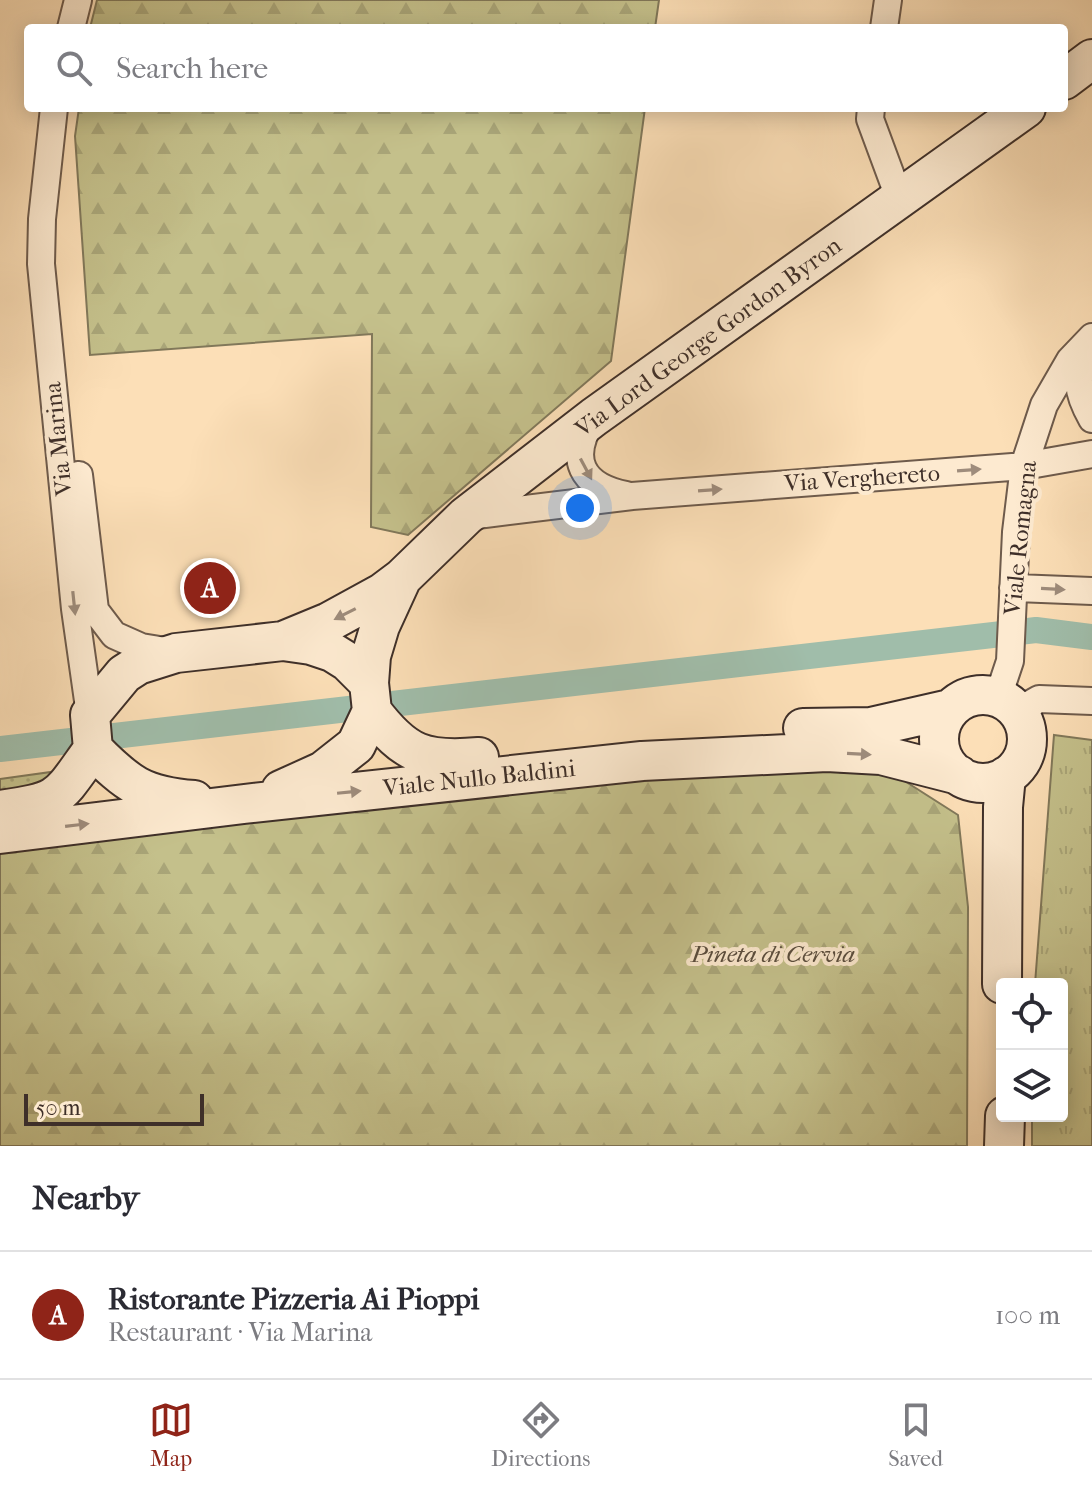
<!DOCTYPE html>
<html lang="en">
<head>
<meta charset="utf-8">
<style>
	:root { --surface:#fff; --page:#f2f2f3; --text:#2b2b33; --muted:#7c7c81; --line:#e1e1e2; --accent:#8f2418 }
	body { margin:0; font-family:"IM FELL French Canon",serif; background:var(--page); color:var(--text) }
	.controls { position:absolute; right:24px; bottom:24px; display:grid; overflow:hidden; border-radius:8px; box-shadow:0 4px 20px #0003 }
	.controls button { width:72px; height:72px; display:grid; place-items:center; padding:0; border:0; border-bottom:2px solid var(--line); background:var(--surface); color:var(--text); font:40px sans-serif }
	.scale { position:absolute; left:24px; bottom:20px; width:180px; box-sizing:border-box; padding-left:8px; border:4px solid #3e2f29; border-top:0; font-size:22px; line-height:28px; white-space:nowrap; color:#3e2f29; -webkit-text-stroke:6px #fdead0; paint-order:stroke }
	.you { position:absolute; left:580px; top:508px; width:28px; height:28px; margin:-20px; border:6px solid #fff; border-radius:50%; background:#1a73e8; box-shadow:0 0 0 12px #1a73e833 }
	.badge { display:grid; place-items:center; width:52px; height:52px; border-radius:50%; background:var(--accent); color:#fff; font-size:26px; font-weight:700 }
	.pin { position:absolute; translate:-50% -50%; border:4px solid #fff; box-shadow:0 2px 8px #0006 }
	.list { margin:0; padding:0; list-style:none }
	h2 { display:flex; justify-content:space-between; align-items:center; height:104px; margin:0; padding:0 32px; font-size:34px }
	h2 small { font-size:26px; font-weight:400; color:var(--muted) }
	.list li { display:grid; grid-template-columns:52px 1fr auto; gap:24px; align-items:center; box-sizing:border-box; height:128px; padding:0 32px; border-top:2px solid var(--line) }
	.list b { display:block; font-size:30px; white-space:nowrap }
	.list p { margin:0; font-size:26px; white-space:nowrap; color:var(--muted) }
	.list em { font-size:26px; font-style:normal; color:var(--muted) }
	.icon { flex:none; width:44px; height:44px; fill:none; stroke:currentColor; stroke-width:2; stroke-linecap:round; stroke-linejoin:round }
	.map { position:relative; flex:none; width:1092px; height:1146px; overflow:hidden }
	.search { position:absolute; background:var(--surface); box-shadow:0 4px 20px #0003; left:24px; right:24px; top:24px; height:88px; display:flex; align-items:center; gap:20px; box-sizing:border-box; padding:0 28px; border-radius:8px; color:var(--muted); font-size:30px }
	.sheet { height:232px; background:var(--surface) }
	nav { display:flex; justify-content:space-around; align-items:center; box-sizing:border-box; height:112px; border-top:2px solid var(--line); background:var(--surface); font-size:22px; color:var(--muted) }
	nav a { display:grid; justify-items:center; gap:4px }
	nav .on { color:var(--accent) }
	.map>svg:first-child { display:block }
	.grass { fill:url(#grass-dots); stroke:#81785a; stroke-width:2 }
	.forest { fill:url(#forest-firs); stroke:#81785a; stroke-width:2 }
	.park { fill:url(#park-tufts); stroke:#81785a; stroke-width:2 }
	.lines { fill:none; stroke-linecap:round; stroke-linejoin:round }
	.canal { stroke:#a0bdaa; stroke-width:26 }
	.street-casing { stroke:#6e5b4c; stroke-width:30 }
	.secondary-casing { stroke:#3e2f29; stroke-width:42 }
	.street { stroke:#fdead0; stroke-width:26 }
	.secondary { stroke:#fdead0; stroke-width:38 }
	.oneway { fill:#9e8c7c }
	.labels { text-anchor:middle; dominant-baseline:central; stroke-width:8; stroke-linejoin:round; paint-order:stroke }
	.street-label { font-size:24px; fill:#3e2f29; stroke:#fdead0 }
	.park-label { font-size:24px; font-style:italic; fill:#594c3d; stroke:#fdead0 }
</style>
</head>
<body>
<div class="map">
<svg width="1092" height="1146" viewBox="0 0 1092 1146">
	<defs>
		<pattern id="grass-dots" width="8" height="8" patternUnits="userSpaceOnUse" patternTransform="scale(2)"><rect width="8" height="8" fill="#c4c08b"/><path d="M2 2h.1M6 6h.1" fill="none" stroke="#a9a578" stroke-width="1.8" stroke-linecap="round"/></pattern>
		<pattern id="forest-firs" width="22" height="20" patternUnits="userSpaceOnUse" patternTransform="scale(2)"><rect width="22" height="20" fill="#c4c08b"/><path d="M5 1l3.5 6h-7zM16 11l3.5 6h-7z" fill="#a9a578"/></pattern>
		<pattern id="park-tufts" width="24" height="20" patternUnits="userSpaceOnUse" patternTransform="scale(2)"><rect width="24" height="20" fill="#c4c08b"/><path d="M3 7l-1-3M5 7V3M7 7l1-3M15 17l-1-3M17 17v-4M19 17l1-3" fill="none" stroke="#a9a578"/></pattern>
	</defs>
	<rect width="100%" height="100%" fill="#fcdfb7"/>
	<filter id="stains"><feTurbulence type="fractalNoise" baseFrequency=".0025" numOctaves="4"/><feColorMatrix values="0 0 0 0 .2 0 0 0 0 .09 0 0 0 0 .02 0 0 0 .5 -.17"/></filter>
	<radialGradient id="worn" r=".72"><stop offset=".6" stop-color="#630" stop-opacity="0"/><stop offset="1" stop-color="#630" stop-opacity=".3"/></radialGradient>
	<path class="grass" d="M 51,772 L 52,781 L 0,800 L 0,779 Z"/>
	<path class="forest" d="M 97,0 L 659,0 L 655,28 L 90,28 Z
		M 79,108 L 645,108 L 611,361 L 408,535 L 371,527 L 372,334 L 90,355 L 75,136 Z
		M 777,760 L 892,773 L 958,815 L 968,907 L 967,1146 L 0,1146 L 0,851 Z"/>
	<path class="park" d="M 1054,735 L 1092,740 L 1092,1146 L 1032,1146 L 1032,1116 L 1062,1116 L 1062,984 L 1035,984 Z"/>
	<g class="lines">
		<path class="canal" d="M 0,749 L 1036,630 L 1092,637"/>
		<g class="street-casing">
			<path id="street" d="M 71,28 L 78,0
				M 884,28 L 888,0
				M 54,108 L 42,219 L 41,264 L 75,609 L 90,715
				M 871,108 L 870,119 L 900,200
				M 1085,347 C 1076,378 1076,391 1092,419
				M 592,420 C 568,459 581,486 626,495
				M 79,475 L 95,610 L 114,635 L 141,647 L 172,652
				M 469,516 L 632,496 L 1024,466 L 1092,454
				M 1013,588 L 1092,591
				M 998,697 L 1010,661 L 1016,532 L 1024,466 L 1044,405 L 1070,360 L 1092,337
				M 1018,711 L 1039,699 L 1092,701"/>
		</g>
		<g class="secondary-casing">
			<path id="secondary" d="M 1064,80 L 1092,59
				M 283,641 L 329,622 L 382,593 L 402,578 L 466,516 L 594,417 L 1026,108
				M939 739a44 44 0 1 1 88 0a44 44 0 1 1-88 0Z
				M 372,711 C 405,755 425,762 479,757
				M 803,728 L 871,727 L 950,709
				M 93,749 C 127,784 143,796 194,800
				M 281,790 L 323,771 L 356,745 L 372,711 L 369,683 L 371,656 L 380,626 L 402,578
				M 0,810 C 62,801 57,799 93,749 L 90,715 L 124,674 L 138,665 L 176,653 L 283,641 L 311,645 L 332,652 L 348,662 L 369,683
				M 0,834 L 244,804 L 642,761 L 827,752 L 881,755 L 959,775
				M 1002,984 L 1003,807 L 1006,776
				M 1004,1146 L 1005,1116"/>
		</g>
		<use href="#street" class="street"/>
		<use href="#secondary" class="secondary"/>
	</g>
	<defs><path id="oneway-solid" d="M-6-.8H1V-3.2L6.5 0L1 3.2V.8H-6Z" transform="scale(2)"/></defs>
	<g class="oneway">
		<use href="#oneway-solid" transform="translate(586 469) rotate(62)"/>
		<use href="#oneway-solid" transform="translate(969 470) rotate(-4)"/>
		<use href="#oneway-solid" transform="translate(710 490) rotate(-4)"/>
		<use href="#oneway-solid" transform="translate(1053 589) rotate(3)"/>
		<use href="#oneway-solid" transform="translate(74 603) rotate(84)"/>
		<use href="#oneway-solid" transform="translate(345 614) rotate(153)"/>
		<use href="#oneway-solid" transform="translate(859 754) rotate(3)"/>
		<use href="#oneway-solid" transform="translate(349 792) rotate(-6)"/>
		<use href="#oneway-solid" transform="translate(77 825) rotate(-7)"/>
	</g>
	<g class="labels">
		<g class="street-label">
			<text transform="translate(708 337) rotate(-36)">Via Lord George Gordon Byron</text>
			<text transform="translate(58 439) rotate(-96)">Via Marina</text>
			<text transform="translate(862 478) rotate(-4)">Via Verghereto</text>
			<text transform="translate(1020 538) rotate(-84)">Viale Romagna</text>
			<text transform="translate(479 778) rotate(-6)">Viale Nullo Baldini</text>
		</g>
		<g class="park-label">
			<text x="773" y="954">Pineta di Cervia</text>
		</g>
	</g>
	<rect width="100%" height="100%" filter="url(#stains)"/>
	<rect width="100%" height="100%" fill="url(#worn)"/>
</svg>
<div class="controls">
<button><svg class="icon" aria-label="locate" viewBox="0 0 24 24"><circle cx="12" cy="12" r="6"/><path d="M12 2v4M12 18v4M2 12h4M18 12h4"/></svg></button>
<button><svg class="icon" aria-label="layers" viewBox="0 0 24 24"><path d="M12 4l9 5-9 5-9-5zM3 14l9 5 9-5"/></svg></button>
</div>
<div class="scale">50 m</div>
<div class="you"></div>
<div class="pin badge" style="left:210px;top:588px">A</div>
<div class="search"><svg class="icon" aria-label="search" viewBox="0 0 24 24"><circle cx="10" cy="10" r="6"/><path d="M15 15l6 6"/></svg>Search here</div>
</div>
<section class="sheet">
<h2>Nearby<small></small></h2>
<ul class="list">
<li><span class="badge">A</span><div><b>Ristorante Pizzeria Ai Pioppi</b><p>Restaurant · Via Marina</p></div><em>100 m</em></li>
</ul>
</section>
<nav>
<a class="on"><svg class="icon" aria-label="map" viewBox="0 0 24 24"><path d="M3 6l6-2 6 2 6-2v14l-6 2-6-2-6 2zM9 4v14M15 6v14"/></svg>Map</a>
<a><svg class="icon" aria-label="directions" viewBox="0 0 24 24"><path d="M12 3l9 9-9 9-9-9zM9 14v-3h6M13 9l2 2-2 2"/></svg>Directions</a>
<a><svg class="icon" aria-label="saved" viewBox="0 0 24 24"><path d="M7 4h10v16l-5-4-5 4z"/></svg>Saved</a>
</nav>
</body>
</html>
